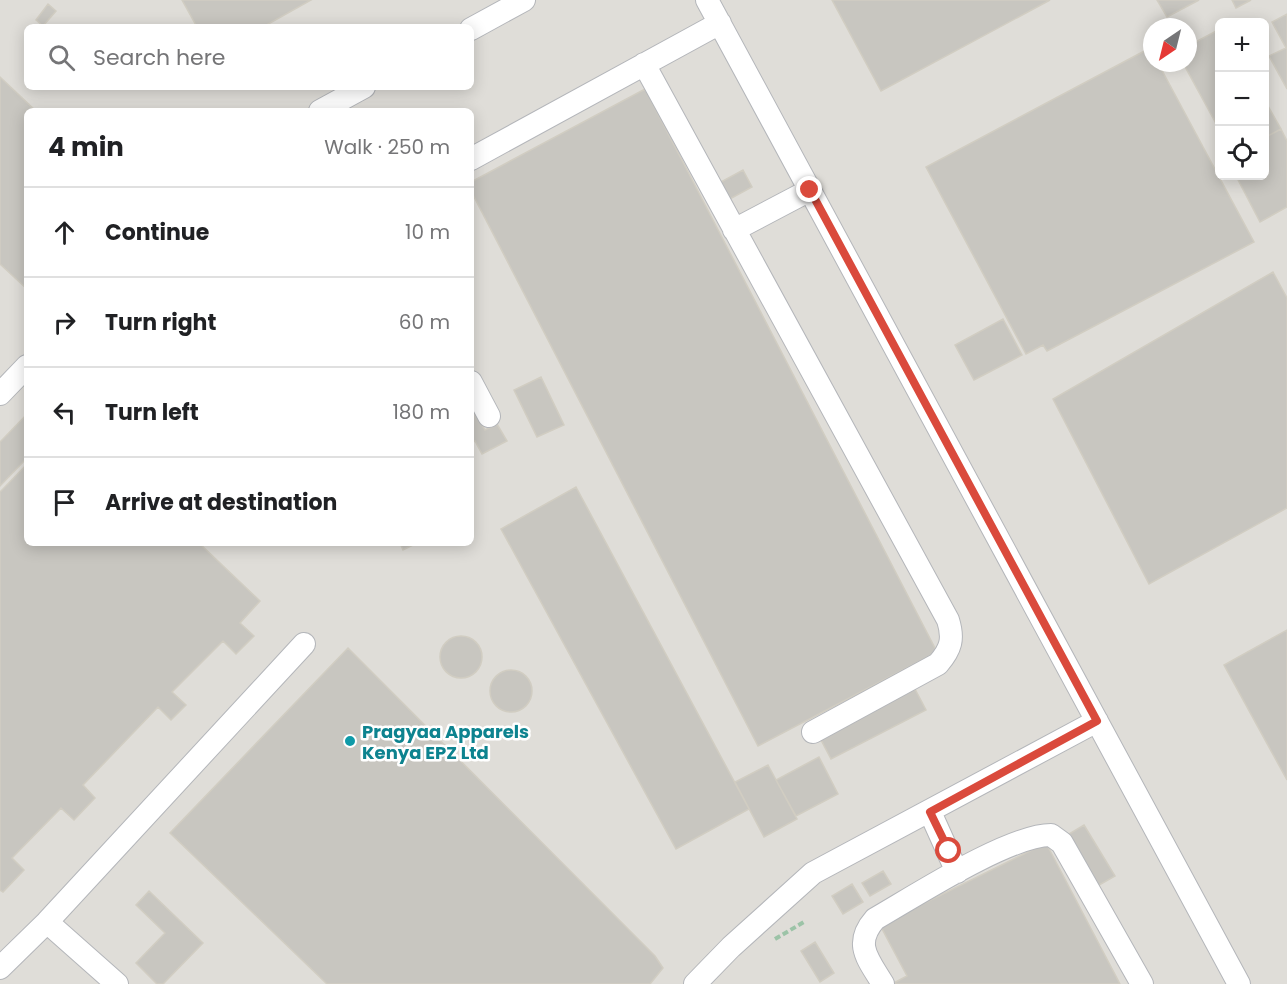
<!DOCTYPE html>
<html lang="en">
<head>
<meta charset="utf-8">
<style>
	:root { --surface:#fff; --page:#f2f2f2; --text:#202124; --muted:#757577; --line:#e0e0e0 }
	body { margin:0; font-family:Poppins,sans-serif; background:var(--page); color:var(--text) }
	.controls { position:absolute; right:18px; top:18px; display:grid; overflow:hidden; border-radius:9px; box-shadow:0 3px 15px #0003 }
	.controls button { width:54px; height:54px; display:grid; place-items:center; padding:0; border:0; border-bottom:2px solid var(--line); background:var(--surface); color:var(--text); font:30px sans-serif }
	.compass { position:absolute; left:1143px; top:18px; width:54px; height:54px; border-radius:50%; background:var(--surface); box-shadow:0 3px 15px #0003; rotate:215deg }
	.stop { position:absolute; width:18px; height:18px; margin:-14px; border:4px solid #da4a3c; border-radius:50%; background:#fff }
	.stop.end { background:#da4a3c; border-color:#fff; box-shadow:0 2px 6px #0008 }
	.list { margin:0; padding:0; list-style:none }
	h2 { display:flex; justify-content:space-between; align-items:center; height:78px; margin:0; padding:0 24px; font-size:26px }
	h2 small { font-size:20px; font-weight:400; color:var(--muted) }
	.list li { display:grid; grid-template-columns:39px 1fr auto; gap:18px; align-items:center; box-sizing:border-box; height:90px; padding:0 24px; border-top:2px solid var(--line) }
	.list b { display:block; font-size:22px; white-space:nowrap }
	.list em { font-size:20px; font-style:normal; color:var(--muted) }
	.icon { flex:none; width:33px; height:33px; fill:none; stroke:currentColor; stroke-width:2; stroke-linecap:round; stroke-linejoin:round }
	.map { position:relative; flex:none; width:1287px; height:984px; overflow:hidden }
	.search { position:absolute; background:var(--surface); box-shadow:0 3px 15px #0003; left:24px; top:24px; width:450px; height:66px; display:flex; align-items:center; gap:15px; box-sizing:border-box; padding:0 21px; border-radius:9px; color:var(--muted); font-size:22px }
	.panel { position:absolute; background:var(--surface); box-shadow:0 3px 15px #0003; left:24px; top:108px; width:450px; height:438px; border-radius:9px }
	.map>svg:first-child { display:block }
	.industrial { fill:#dfddd8; fill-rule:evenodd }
	.building { fill:#c8c6c0; stroke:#d1cdc2; stroke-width:1.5 }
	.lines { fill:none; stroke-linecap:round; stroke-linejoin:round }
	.minor-casing { stroke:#b4b6ba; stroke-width:24 }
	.path { stroke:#9cc3a7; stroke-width:4; stroke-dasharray:6 3; stroke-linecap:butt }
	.minor { stroke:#fff; stroke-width:22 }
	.route { stroke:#da4a3c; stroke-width:8 }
	.culture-dot { fill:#0f9aa8; stroke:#fff; stroke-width:2 }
	.labels { text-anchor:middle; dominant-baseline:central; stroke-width:5; stroke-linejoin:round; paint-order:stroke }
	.culture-label { font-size:18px; font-weight:bold; fill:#0d838f; stroke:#fff; text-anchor:start }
</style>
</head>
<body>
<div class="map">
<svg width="1287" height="984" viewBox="0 0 1287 984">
	<rect width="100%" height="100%" fill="#edebe3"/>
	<path class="industrial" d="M 0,0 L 1287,0 L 1287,984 L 0,984 ZM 1220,22 L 1264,22 L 1264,176 L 1220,176 ZM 27,27 L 471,27 L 471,87 L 27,87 ZM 1152,27 L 1188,27 L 1188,63 L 1152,63 ZM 27,111 L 471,111 L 471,543 L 27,543 Z"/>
	<path class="building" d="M 182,0 L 311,0 L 263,27 L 197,27 Z
		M 832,0 L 1050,0 L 881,91 Z
		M 1157,0 L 1199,0 L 1167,17 Z
		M 1232,0 L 1251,0 L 1236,8 Z
		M 48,4 L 56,11 L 43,26 L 36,20 Z
		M 1287,14 L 1287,89 L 1269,56 L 1286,48 L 1272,22 Z
		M 1220,29 L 1220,131 L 1183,63 L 1188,63 L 1188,46 Z
		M 1150,48 L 1152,63 L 1158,63 L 1254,242 L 1047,351 L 1043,345 L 1026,354 L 926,167 Z
		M 0,77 L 36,111 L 27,111 L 27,289 L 0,264 Z
		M 645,89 L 937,652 L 758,746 L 471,191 L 471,182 Z
		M 1264,99 L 1281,129 L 1264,138 Z
		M 1281,129 L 1287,141 L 1287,207 L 1260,222 L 1236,176 L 1264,176 L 1264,138 Z
		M 743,170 L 752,187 L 728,200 L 719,183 Z
		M 1273,272 L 1287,298 L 1287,508 L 1149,584 L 1053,399 Z
		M 1003,319 L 1022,355 L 974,380 L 955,345 Z
		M 541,377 L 564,425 L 537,437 L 514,390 Z
		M 471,405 L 485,430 L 497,424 L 507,441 L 482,454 L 475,441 L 471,443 Z
		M 27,414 L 27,458 L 0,486 L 0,442 Z
		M 27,464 L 27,543 L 199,543 L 260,601 L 240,623 L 254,636 L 236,654 L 223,641 L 172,692 L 186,705 L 171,720 L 158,707 L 83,785 L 95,798 L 74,820 L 61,808 L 12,858 L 24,870 L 3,892 L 0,890 L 0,492 Z
		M 576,487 L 749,809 L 676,849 L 501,529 Z
		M 400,543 L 417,543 L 403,550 Z
		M 1287,630 L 1287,780 L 1224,665 Z
		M440 657a21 21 0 1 1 42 0a21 21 0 1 1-42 0Z
		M 348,648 L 655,956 L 663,968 L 650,984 L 327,984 L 170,833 Z
		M490 691a21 21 0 1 1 42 0a21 21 0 1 1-42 0Z
		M 915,689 L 926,710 L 831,759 L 820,738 Z
		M 819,757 L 838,794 L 796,816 L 776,780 Z
		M 768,765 L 797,819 L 764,837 L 735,782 Z
		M 1084,825 L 1115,876 L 1094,888 L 1064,837 Z
		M 1046,843 L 1120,984 L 892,984 L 907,976 L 880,925 Z
		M 883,871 L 891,884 L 870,896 L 862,883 Z
		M 852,884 L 863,902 L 843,914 L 832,896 Z
		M 149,891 L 203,943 L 163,984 L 157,984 L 136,963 L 165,933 L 136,905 Z
		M 815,942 L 834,973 L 820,982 L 801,951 Z"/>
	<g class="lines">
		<g class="minor-casing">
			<path id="minor" d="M 707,0 L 1239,984
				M 471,29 L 524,0
				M 644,64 L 948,620 C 954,639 951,649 938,664 L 813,732
				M 320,111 L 364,87
				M 471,159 L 720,23
				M 734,230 L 810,190
				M 471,382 L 489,416
				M 0,394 L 27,366
				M 930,812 L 957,872
				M 47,922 L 117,984
				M 0,968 L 47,922 L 304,644
				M 695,984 L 731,947 L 813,873 L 1097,721
				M 883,984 C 868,959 853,944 875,919 C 915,896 1009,835 1051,835 L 1062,843 L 1142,984"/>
		</g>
		<path class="path" d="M 775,939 L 804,922"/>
		<use href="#minor" class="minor"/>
	</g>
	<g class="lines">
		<path class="route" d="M 810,190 L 1097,721 L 930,812 L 949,851"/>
	</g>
	<circle class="culture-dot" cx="350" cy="741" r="6"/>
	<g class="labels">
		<g class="culture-label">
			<text x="362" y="731">Pragyaa Apparels<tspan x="362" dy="21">Kenya EPZ Ltd</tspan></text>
		</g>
	</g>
</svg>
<div class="controls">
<button>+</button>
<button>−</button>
<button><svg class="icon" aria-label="locate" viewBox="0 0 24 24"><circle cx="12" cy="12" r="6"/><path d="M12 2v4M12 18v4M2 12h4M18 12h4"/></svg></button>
</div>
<svg class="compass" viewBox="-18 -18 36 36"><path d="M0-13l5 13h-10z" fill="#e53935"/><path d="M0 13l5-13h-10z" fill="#757577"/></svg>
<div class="stop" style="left:949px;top:851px"></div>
<div class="stop end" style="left:810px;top:190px"></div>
<div class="search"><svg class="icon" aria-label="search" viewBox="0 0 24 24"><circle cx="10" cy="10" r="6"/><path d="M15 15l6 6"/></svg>Search here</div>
<section class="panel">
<h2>4 min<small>Walk · 250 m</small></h2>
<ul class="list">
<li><svg class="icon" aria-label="ahead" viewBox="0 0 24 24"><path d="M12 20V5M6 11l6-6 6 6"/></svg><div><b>Continue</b></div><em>10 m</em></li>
<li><svg class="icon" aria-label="right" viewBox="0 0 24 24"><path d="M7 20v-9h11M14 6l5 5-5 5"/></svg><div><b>Turn right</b></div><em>60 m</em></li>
<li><svg class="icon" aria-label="left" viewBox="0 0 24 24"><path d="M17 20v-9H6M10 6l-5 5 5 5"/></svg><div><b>Turn left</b></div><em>180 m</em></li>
<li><svg class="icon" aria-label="arrive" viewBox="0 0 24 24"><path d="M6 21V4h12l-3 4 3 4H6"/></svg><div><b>Arrive at destination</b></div></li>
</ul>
</section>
</div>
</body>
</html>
